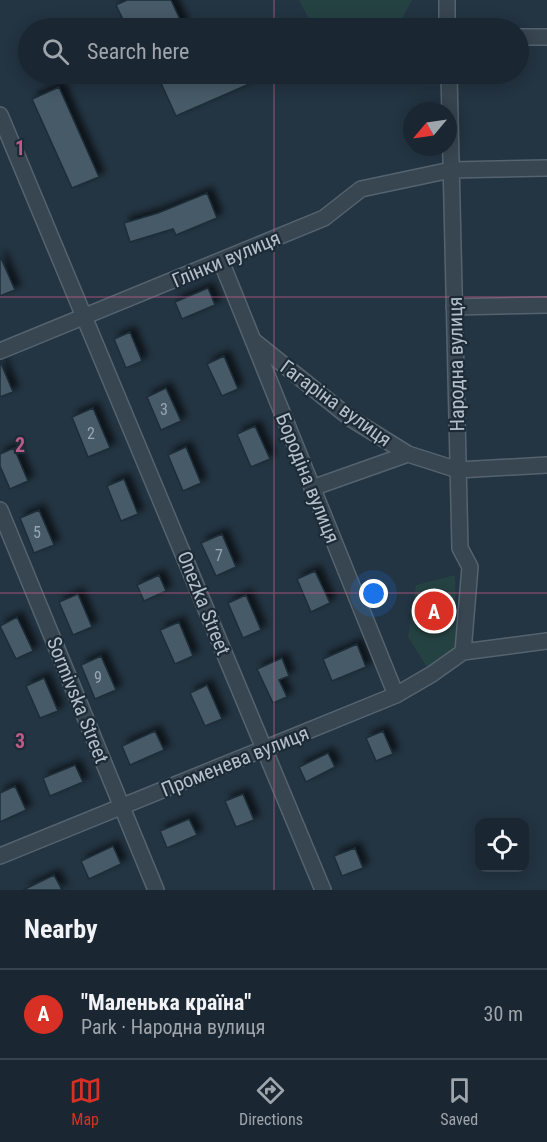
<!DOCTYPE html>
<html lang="en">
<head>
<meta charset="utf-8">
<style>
	:root { --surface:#1a2732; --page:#27333e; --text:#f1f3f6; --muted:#9fa5ac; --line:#38444d; --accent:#d93025 }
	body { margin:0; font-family:"Roboto Condensed",sans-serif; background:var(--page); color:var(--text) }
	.controls { position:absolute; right:18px; bottom:18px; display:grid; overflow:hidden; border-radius:12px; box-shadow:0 3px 15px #0003 }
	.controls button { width:54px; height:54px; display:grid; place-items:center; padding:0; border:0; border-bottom:2px solid var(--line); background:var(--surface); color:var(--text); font:30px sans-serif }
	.compass { position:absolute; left:403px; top:102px; width:54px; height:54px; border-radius:50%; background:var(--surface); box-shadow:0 3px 15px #0003; rotate:241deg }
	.you { position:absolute; left:374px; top:594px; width:21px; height:21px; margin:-15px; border:4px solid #fff; border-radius:50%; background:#1a73e8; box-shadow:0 0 0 9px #1a73e833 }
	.badge { display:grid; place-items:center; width:39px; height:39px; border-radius:50%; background:var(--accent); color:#fff; font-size:20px; font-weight:700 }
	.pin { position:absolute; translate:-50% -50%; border:3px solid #fff; box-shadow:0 2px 6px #0006 }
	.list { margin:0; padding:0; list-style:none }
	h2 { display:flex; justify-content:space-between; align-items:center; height:78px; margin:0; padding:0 24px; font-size:26px }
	h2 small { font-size:20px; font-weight:400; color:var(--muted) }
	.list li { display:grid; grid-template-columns:39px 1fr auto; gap:18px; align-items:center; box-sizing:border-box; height:90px; padding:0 24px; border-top:2px solid var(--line) }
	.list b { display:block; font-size:22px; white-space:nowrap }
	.list p { margin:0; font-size:20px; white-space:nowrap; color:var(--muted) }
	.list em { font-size:20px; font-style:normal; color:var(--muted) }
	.icon { flex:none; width:33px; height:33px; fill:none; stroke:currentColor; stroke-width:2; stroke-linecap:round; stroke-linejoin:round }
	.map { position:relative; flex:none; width:547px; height:890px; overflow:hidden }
	.search { position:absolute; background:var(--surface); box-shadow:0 3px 15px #0003; left:18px; right:18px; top:18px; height:66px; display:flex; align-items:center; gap:15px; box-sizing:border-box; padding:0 21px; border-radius:33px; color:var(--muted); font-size:22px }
	.sheet { height:168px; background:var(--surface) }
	nav { display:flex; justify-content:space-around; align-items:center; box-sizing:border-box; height:84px; border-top:2px solid var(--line); background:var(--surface); font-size:16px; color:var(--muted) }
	nav a { display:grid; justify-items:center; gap:3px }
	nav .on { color:var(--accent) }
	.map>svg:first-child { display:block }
	.green { fill:#254242 }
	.building { fill:#475a68; stroke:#1e2d38; stroke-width:1.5; filter:url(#shadow) }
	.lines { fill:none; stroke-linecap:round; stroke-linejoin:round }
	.minor-casing { stroke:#55636f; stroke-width:18 }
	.minor { stroke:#384651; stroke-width:15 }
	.grid { fill:none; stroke:#bc5b88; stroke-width:1.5; stroke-opacity:0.55 }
	.labels { text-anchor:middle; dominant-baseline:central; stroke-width:4.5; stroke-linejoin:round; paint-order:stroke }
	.number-label { font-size:16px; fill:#99a6b3 }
	.street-label { font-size:20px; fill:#b4c0cc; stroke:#1c2b36 }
	.grid-label { font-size:20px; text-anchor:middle; font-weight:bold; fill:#bc5b88; stroke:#1c2b36; stroke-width:4.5; stroke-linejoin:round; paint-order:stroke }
</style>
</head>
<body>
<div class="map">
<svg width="547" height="890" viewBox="0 0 547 890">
	<defs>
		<filter id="shadow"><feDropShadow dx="5.5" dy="-5.5" stdDeviation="3" flood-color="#0009"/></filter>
	</defs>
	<rect width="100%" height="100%" fill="#233442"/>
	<path class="green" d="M 299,0 L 412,0 L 397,28 L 314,28 Z
		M 455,575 L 457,651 L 430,672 L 408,637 L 416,585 Z"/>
	<path class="building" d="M 127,0 L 171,0 L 184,28 L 127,28 L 116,5 Z
		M 177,74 L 272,74 L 176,116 L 160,81 Z
		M 59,87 L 99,177 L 72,188 L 32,99 Z
		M 207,193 L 217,218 L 176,235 L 173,229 L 130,242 L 124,223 L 158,213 Z
		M 0,256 L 15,290 L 0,296 Z
		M 208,288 L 215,305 L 182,319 L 175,302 Z
		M 130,332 L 142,361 L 126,368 L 114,339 Z
		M 224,356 L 238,389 L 222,396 L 207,364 Z
		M 0,361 L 13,392 L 0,397 Z
		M 166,388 L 181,421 L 161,430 L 147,397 Z
		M 93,408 L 110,448 L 88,457 L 72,417 Z
		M 255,426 L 270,459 L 251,467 L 237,434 Z
		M 186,447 L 201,483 L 183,491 L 168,455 Z
		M 14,448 L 28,481 L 10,489 L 0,466 L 0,454 Z
		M 124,479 L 138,514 L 121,521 L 107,486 Z
		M 39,510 L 54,545 L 34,553 L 20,518 Z
		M 222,534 L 236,567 L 216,576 L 201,543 Z
		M 315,571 L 330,603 L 311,612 L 297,579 Z
		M 159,575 L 166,591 L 144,601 L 137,585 Z
		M 78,594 L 92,627 L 73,635 L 59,602 Z
		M 246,595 L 261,630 L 243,638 L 228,603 Z
		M 17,617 L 33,651 L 16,659 L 0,626 Z
		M 179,622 L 193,656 L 175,664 L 160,630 Z
		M 357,644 L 366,667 L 332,681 L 323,659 Z
		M 101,656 L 116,690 L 95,699 L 81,665 Z
		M 282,658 L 289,676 L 279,680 L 287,697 L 273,703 L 257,669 Z
		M 44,678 L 58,711 L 40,718 L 26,686 Z
		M 207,685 L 222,719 L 205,726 L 190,693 Z
		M 155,731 L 164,750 L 130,765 L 122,746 Z
		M 383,731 L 393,754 L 376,761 L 366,738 Z
		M 328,753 L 335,767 L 306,782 L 299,767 Z
		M 75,765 L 83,782 L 50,796 L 43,778 Z
		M 15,786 L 26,810 L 0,822 L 0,793 Z
		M 243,794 L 254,820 L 236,827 L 225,801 Z
		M 189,819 L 197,835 L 167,848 L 160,831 Z
		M 113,846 L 121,864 L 89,879 L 81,861 Z
		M 355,848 L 363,868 L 342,876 L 334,856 Z
		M 54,875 L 62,890 L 23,890 Z"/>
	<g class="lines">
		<g class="minor-casing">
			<path id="minor" d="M 447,0 L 447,28
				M 518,37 L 547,37
				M 449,74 L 460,548 L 470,567 L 463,652
				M 0,115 L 323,890
				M 221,261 L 396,695
				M 454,307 L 547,305
				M 254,341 L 350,418 L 408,454 L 458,470 L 547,465
				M 0,351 L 324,218 L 361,189 L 451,170 L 547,168
				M 312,488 L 408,454
				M 0,510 L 156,890
				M 463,652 L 547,641
				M 0,856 L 396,695 L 432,674 L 463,652"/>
		</g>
		<use href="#minor" class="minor"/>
	</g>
	<path class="grid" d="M 274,0 L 274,28M 274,74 L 274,890M 0,297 L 547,297M 0,593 L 547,593"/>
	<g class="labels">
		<g class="number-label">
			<text x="164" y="409">3</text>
			<text x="91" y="433">2</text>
			<text x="37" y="532">5</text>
			<text x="219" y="555">7</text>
			<text x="98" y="677">9</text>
		</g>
		<g class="street-label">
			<text transform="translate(226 259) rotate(-23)">Глінки вулиця</text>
			<text transform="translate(456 364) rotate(-91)">Народна вулиця</text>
			<text transform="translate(336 403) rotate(36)">Гагаріна вулиця</text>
			<text transform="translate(308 478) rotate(68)">Бородіна вулиця</text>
			<text transform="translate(204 603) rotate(68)">Onezka Street</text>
			<text transform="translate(78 700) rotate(68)">Sormivska Street</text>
			<text transform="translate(235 761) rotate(-22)">Променева вулиця</text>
		</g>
	</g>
	<g class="grid-label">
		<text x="20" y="155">1</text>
		<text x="20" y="452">2</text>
		<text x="20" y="748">3</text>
	</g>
</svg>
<div class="controls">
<button><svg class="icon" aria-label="locate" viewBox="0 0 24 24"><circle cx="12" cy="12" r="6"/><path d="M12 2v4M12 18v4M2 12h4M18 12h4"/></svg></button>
</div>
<svg class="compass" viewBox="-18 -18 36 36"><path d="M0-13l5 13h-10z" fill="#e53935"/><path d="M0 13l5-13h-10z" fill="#9fa5ac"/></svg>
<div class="you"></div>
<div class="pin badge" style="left:434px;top:611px">A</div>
<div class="search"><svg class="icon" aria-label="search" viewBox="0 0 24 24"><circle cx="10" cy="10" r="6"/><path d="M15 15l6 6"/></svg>Search here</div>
</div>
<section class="sheet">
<h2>Nearby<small></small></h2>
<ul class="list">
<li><span class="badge">A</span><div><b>&quot;Маленька країна&quot;</b><p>Park · Народна вулиця</p></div><em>30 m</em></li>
</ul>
</section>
<nav>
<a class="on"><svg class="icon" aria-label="map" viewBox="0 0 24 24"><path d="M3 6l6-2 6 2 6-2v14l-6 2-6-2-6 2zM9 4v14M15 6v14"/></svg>Map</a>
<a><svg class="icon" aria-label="directions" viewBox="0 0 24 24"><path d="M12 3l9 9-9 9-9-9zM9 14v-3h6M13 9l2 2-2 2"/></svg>Directions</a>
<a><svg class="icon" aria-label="saved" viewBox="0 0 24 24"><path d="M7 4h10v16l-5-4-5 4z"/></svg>Saved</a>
</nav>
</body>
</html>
